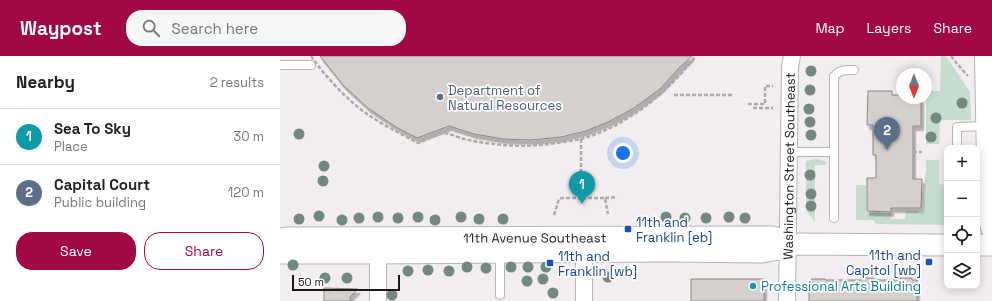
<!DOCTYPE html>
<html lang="en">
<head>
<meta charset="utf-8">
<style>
	:root { --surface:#fff; --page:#f6f6f6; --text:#202124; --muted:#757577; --line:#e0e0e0; --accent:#a20845 }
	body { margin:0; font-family:"Space Grotesk",sans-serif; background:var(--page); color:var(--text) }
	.controls { position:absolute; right:12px; bottom:12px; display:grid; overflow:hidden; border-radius:8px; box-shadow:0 2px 10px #0003 }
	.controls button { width:36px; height:36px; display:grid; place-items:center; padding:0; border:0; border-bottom:1px solid var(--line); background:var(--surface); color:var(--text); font:20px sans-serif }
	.compass { position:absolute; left:616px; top:12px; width:36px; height:36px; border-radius:50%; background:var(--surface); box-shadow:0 2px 10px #0003; rotate:180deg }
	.scale { position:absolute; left:12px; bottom:10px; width:108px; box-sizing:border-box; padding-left:4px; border:2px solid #191718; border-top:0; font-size:11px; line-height:14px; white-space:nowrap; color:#191718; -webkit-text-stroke:3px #fff; paint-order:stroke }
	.you { position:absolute; left:343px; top:97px; width:14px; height:14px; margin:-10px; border:3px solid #fff; border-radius:50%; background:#1a73e8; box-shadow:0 0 0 6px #1a73e833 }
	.badge { display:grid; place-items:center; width:26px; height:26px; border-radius:50%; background:var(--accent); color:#fff; font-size:13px; font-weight:700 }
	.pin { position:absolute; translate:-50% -33px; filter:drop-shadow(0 1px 2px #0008) }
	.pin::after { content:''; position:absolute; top:21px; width:14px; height:12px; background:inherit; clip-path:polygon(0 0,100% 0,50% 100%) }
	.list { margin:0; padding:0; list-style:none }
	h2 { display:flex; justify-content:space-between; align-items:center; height:52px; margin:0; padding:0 16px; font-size:17px }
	h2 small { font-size:13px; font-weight:400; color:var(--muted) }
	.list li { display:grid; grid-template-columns:26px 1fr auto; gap:12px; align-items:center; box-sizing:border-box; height:56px; padding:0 16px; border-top:1px solid var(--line) }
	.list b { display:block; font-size:15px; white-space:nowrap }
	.list p { margin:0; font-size:13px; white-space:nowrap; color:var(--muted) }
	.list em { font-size:13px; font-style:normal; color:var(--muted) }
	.actions { display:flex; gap:8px; padding:12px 16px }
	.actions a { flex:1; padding:9px 0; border:1px solid var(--accent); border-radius:16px; text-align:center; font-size:14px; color:var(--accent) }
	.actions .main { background:var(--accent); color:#fff }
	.icon { flex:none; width:22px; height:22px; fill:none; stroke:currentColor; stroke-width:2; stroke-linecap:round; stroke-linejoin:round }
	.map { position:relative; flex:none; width:712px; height:245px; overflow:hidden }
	header { display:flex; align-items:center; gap:24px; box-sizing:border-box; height:56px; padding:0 20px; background:var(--accent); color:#fff }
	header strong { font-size:19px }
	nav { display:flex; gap:22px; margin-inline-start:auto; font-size:14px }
	.search { width:280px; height:36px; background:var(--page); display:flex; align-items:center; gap:10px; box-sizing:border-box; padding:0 14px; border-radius:16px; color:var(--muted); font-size:15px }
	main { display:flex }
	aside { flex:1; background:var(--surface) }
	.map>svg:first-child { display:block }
	.green { fill:#c6dcce }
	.building { fill:#d5cfcd; stroke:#8c8684; filter:url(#shadow) }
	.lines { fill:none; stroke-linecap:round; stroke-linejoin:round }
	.service-casing { stroke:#b7b3b7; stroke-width:10 }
	.minor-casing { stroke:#b7b3b7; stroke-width:18 }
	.tertiary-casing { stroke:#b7b3b7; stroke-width:23 }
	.primary-casing { stroke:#b7b3b7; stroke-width:24 }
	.path { stroke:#ada9ac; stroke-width:2.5; stroke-dasharray:4 2; stroke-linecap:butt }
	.service { stroke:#fff; stroke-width:8 }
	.minor { stroke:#fff; stroke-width:16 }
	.tertiary { stroke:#fff; stroke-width:21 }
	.primary { stroke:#fff; stroke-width:22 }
	.path-bridge { stroke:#ada9ac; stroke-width:2.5; stroke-dasharray:4 2; stroke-linecap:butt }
	.tree { fill:#73897f }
	.service-dot { fill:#5c6f8a; stroke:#fff; stroke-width:1.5 }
	.transit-dot { fill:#1a4fb4; stroke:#fff; stroke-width:1.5 }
	.culture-dot { fill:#0f9aa8; stroke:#fff; stroke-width:1.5 }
	.labels { text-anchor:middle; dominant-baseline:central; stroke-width:3.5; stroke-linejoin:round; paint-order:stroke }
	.service-label { font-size:13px; fill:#4e5e75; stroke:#fff; text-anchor:start }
	.street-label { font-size:13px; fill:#191718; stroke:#fff }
	.transit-label { font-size:13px; fill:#164399; stroke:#fff; text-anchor:start }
	.culture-label { font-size:13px; fill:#0d838f; stroke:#fff; text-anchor:start }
</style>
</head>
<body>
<header>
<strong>Waypost</strong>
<div class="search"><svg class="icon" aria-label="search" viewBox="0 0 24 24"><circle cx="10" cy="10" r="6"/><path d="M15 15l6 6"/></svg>Search here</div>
<nav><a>Map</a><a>Layers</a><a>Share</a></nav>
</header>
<main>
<aside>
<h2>Nearby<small>2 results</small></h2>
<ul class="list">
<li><span class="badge" style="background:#0f9aa8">1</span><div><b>Sea To Sky</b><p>Place</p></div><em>30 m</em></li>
<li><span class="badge" style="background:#5c6f8a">2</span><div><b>Capital Court</b><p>Public building</p></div><em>120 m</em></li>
</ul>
<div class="actions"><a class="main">Save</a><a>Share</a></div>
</aside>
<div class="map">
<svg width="712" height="245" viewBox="0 0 712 245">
	<defs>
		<filter id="shadow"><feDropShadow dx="2.5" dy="4.5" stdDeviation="0" flood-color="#0004"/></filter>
	</defs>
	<rect width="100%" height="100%" fill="#f2edf1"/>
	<path class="green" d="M 661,0 L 666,0 L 690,36 L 691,64 L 660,64 L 659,88 L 646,88 L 646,35 L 660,35 Z
		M 536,103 C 539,104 544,104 547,107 L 545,109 L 535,109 L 535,166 L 526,154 L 526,105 Z
		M 646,104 L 659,104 L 659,128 L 667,129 L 667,169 L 596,168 L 593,164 L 576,164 L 576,129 L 586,129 L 586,156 L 611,157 L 611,163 L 625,163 L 626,155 L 639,155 L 639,157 L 644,157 L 645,118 L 646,118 Z"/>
	<path class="building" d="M 40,0 L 412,0 L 398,13 L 380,33 L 354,52 L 330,65 L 306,75 L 281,81 L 251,84 L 223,83 L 194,78 L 169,70 L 137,82 L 116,71 L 88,52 L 64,30 Z
		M 588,35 L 612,35 L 612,39 L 622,39 L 622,42 L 641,42 L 641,70 L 633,70 L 633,123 L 642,123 L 641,152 L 611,152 L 611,156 L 587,155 L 587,122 L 596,122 L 596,99 L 593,99 L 593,69 L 587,69 Z
		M 582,222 L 594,222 L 594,224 L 620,224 L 620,222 L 632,222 L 632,224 L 637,224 L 637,245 L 529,245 L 529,231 L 531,230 L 531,223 L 545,223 L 545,224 L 582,224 Z
		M 411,223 L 484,223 L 484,245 L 411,245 Z
		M 44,232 L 78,233 L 70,241 L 70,245 L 44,245 Z"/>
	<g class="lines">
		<g class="service-casing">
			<path id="service" d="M 0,9 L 31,9
				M 677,92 L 677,71 L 706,70
				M 509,96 L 554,96
				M 554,162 L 554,20 C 561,13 565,14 574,14
				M 220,197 L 220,239"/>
		</g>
		<g class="minor-casing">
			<g id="minor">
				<path d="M 98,197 L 98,245"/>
				<path d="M 304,245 L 304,196"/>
				<path id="s1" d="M 507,245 L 510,11 L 512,0"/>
			</g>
		</g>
		<g class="tertiary-casing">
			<g id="tertiary">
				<path id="s2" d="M 0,183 L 8,182 L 492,181 L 501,183 L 508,188"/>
				<path d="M 697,189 L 712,189"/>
				<path d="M 0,197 L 98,197 L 390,195 L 482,196 L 499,193 L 508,188 L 667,189"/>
			</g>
		</g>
		<g class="primary-casing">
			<path id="primary" d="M 706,0 L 709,161 L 712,171"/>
		</g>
		<path class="path" d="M 671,0 L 678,9 L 688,20
			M 394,39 L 453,39
			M 468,48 L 485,48 L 485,30 L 493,30
			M 473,52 L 493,52
			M 301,83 L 301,142 L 325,142 L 328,158
			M 633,96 L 642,96
			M 325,142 L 337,141
			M 274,159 L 279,143 L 282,142 L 301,142"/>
		<use href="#service" class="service"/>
		<use href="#minor" class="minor"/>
		<use href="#tertiary" class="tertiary"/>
		<use href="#primary" class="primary"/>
		<path class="path-bridge" d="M 31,0 C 44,19 68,45 87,58 C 103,69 121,78 138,87 C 143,85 160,77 164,77 C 168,77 177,81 181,82 C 192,85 203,87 214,88 C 238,91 260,90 283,86 C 289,85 296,84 301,83 C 347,70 387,37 415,1 L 414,0"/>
	</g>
	<g class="tree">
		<circle cx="531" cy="15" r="5.5"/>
		<circle cx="530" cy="34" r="5.5"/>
		<circle cx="682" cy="47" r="5.5"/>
		<circle cx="529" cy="53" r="5.5"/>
		<circle cx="656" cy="62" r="5.5"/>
		<circle cx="530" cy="66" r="5.5"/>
		<circle cx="19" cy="78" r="5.5"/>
		<circle cx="531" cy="79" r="5.5"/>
		<circle cx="651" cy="81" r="5.5"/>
		<circle cx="44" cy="110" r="5.5"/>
		<circle cx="530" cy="119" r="5.5"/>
		<circle cx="43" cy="125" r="5.5"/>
		<circle cx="531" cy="138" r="5.5"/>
		<circle cx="531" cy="150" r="5.5"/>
		<circle cx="39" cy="160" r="5.5"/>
		<circle cx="98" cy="161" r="5.5"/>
		<circle cx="138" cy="161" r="5.5"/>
		<circle cx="181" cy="161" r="5.5"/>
		<circle cx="386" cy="161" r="5.5"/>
		<circle cx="449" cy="161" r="5.5"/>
		<circle cx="79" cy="162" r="5.5"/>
		<circle cx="118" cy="162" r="5.5"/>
		<circle cx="405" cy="162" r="5.5"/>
		<circle cx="426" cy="162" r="5.5"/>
		<circle cx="465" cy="162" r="5.5"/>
		<circle cx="19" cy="163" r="5.5"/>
		<circle cx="199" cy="163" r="5.5"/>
		<circle cx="223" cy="163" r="5.5"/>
		<circle cx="62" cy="164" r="5.5"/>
		<circle cx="155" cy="164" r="5.5"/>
		<circle cx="13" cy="209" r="5.5"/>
		<circle cx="187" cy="211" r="5.5"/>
		<circle cx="231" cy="211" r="5.5"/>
		<circle cx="248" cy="211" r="5.5"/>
		<circle cx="266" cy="211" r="5.5"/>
		<circle cx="206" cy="212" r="5.5"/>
		<circle cx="148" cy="214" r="5.5"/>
		<circle cx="128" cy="215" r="5.5"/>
		<circle cx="169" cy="215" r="5.5"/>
		<circle cx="328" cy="221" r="5.5"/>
		<circle cx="45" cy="222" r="5.5"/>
		<circle cx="67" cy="222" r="5.5"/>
		<circle cx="263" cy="223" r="5.5"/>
		<circle cx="247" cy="225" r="5.5"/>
		<circle cx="273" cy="237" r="5.5"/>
		<circle cx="112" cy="239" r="5.5"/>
	</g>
	<circle class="service-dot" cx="160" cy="41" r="4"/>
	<g class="transit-dot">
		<rect x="344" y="169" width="8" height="8" rx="2"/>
		<rect x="645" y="202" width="8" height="8" rx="2"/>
		<rect x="266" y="203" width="8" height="8" rx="2"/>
	</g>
	<circle class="culture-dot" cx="473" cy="230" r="4"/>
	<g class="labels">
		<g class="service-label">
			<text x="168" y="34">Department of<tspan x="168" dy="15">Natural Resources</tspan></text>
		</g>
		<g class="street-label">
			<text stroke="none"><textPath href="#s1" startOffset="135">Washington Street Southeast</textPath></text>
			<text stroke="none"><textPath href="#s2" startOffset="255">11th Avenue Southeast</textPath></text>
		</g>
		<g class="transit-label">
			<text x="356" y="166">11th and<tspan x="356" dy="15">Franklin [eb]</tspan></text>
			<text x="641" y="199" text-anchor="end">11th and<tspan x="641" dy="15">Capitol [wb]</tspan></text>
			<text x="278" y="200">11th and<tspan x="278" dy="15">Franklin [wb]</tspan></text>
		</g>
		<g class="culture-label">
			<text x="481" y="230">Professional Arts Building</text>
		</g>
	</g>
</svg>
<div class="controls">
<button>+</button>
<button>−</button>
<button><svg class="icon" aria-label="locate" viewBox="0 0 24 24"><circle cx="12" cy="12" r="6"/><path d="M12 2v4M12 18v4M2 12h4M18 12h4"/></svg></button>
<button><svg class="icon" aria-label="layers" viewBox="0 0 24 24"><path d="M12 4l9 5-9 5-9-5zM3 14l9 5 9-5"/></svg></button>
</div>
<svg class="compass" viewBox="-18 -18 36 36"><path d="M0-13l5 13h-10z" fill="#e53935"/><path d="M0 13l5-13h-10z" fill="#757577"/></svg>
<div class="scale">50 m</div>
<div class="you"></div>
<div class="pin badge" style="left:302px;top:148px;background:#0f9aa8">1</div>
<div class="pin badge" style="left:607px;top:94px;background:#5c6f8a">2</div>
</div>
</main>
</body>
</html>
